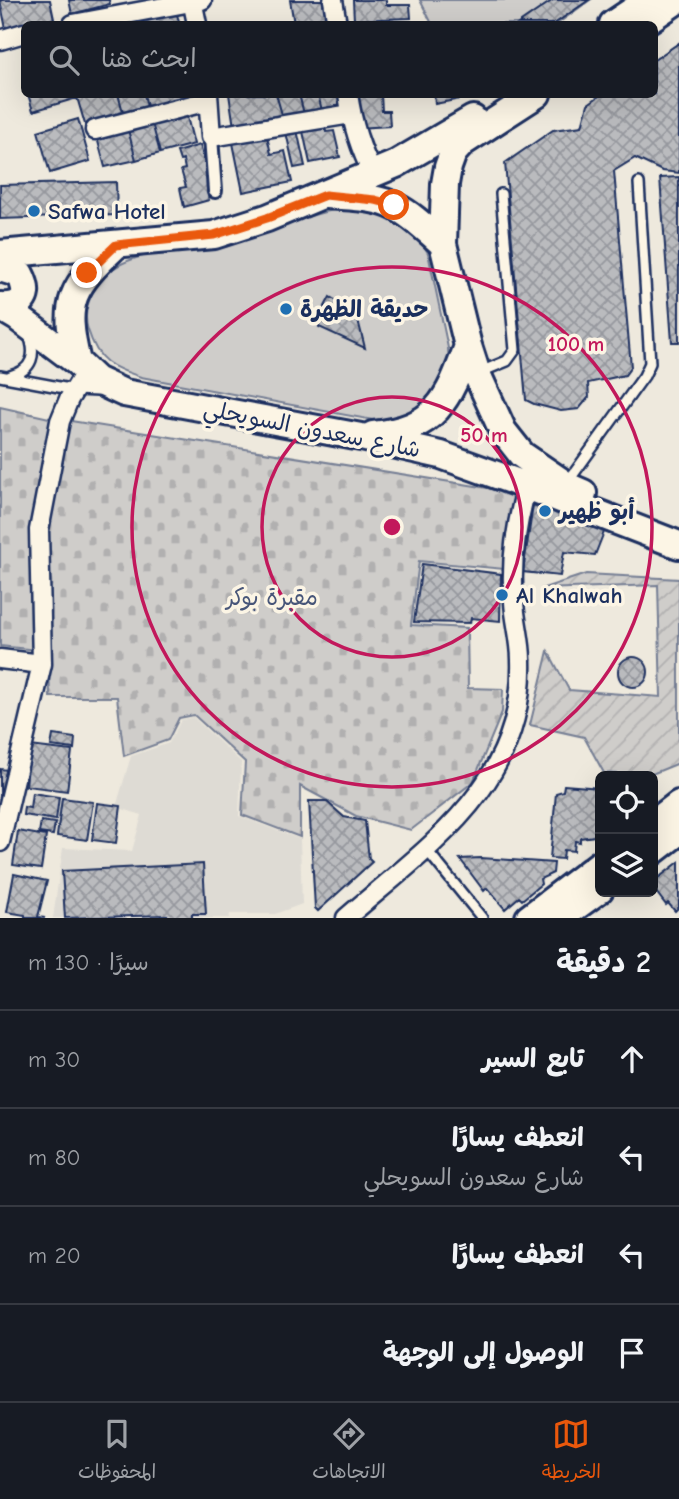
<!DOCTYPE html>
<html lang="ar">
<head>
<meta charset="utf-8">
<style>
	:root { --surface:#171b24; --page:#20242c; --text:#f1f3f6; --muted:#9ea1a6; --line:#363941; --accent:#ea580c }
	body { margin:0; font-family:"Comic Neue","Playpen Sans Arabic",sans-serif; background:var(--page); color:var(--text); direction:rtl }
	.controls { position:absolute; right:21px; bottom:21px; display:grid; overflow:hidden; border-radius:10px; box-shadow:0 7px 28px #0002 }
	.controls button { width:63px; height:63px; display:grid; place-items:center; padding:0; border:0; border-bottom:2px solid var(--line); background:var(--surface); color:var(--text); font:35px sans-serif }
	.stop { position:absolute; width:21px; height:21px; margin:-16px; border:5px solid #ea580c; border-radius:50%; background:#fff }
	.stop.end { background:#ea580c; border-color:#fff; box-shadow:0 2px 7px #0008 }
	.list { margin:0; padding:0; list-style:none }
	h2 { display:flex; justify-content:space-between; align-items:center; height:91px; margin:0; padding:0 28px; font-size:30px }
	h2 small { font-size:23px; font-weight:400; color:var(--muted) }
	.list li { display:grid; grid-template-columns:46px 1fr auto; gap:21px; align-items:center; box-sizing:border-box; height:98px; padding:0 28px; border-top:2px solid var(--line) }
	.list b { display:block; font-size:26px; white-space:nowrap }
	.list p { margin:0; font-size:23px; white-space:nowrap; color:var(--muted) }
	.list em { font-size:23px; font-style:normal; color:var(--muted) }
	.icon { flex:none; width:38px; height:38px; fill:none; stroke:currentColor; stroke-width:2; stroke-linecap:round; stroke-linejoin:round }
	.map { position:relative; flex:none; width:679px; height:918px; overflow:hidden; direction:ltr }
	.search { position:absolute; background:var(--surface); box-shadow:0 7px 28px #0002; left:21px; right:21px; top:21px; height:77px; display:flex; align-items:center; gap:18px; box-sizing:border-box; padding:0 24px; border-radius:10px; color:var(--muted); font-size:26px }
	.sheet { height:483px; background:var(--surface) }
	nav { display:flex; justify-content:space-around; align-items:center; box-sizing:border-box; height:98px; border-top:2px solid var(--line); background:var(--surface); font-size:19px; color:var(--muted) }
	nav a { display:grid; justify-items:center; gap:4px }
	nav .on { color:var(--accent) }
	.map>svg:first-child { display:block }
	.built { fill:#dedbd4 }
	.grass { fill:#cfcdca; stroke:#757e94; stroke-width:2 }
	.cemetery { fill:url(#cemetery-stones); stroke:#757e94; stroke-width:2 }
	.garden { fill:url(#garden-furrows); stroke:#757e94; stroke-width:2 }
	.building { fill:url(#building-cross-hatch); stroke:#1b2f5e; stroke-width:2 }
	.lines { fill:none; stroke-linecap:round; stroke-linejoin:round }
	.service-casing { stroke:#1b2f5e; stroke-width:14 }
	.pedestrian-casing { stroke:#1b2f5e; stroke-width:18 }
	.minor-casing { stroke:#1b2f5e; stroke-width:23 }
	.primary-casing { stroke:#1b2f5e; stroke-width:32 }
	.service { stroke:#fcf5e5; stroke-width:9 }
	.pedestrian { stroke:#fcf5e5; stroke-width:12 }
	.minor { stroke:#fcf5e5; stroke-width:18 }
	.primary { stroke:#fcf5e5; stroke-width:26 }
	.route { stroke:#ea580c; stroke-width:9 }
	.ring { fill:none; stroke:#c2185b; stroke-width:3.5 }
	.poi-dot { fill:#1f6fb2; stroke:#fcf5e5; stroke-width:2.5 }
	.labels { text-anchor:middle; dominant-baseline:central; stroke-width:7; stroke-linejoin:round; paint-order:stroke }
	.poi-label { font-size:23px; font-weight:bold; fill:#1b2f5e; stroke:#fcf5e5; text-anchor:start }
	.street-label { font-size:23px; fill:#1b2f5e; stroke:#fcf5e5 }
	.park-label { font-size:23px; fill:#485679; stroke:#fcf5e5 }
	.centre { fill:#c2185b; stroke:#fcf5e5; stroke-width:3.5 }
	.ring-label { font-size:21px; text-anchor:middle; font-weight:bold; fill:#c2185b; stroke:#fcf5e5; stroke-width:7; stroke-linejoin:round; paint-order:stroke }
</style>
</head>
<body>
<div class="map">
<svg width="679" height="918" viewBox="0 0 679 918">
	<defs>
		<pattern id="cemetery-stones" width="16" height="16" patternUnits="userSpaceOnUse" patternTransform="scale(1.75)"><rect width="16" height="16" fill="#cfcdca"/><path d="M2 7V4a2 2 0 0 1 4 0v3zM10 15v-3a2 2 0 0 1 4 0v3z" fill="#b1b0b0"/></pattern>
		<pattern id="garden-furrows" width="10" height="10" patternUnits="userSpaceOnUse" patternTransform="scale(1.75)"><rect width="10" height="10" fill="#cfcdca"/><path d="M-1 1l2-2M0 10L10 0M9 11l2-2" fill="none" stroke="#b1b0b0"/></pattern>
		<pattern id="building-cross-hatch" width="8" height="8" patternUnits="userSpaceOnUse" patternTransform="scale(1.75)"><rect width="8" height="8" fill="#babbbe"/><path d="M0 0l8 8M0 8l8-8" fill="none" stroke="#96989e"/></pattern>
	</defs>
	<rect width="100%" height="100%" fill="#eee9dd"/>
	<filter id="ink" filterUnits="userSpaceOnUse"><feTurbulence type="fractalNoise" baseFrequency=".0143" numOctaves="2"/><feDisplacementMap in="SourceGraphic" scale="14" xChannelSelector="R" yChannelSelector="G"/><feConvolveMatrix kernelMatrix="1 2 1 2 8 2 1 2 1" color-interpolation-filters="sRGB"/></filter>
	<g filter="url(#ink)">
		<path class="built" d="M 193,717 L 241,762 L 239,816 L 300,839 L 302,904 L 275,914 L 230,914 L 229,918 L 53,918 L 63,848 L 132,851 L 142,815 L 116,807 L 131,756 L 169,743 L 181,720 Z"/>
		<path class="grass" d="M 420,0 L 590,0 L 557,24 L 432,24 Z
			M 355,207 L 391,216 L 419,238 L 428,253 L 448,348 L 449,369 L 427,406 L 389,423 L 141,377 C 111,367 98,362 88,330 C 80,306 98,275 121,264 C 152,248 193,252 226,244 C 268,234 312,210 355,207 Z"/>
		<path class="cemetery" d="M 0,407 L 54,419 L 37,650 L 0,646 Z
			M 71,421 L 488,488 L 515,498 L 504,569 L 419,561 L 411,625 L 467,628 L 468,688 L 503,689 L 502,712 L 473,782 L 411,830 L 356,816 L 300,786 L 300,837 L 242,815 L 245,762 L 194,715 L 179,718 L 168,740 L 124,756 L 117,697 L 50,697 L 45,529 L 66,425 Z"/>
		<path class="garden" d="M 586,574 L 679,579 L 679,763 L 647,776 L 604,773 L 584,737 L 530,725 L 548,651 L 569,690 L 661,697 L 658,585 L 541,589 Z"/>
		<path class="building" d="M 0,0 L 50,0 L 54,19 L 6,29 Z
			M 69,0 L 109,0 L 110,4 L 72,14 Z
			M 290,0 L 323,0 L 328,24 L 294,24 Z
			M 353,0 L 386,0 L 386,5 L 410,5 L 411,18 L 354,20 Z
			M 553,0 L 589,0 L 554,24 L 518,24 Z
			M 176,12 L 180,24 L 135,24 Z
			M 679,43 L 679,173 L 662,171 L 635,158 L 614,171 L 631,367 L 625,375 L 588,383 L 589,397 L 579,409 L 561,411 L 534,404 L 526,400 L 505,163 L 553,130 L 582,126 L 588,104 L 602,94 L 654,94 L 654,60 Z
			M 28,94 L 77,94 L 77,98 L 33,111 Z
			M 76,94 L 118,94 L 125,119 L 87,131 Z
			M 118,94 L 144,94 L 148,111 L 124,116 Z
			M 144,94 L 196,94 L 197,97 L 148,111 Z
			M 229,94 L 276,94 L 283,118 L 234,127 Z
			M 276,94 L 299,94 L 304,114 L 283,118 Z
			M 299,94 L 318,94 L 322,111 L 304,114 Z
			M 318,94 L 340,94 L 343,107 L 322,111 Z
			M 358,94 L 381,94 L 382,111 L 389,111 L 390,126 L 357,128 Z
			M 434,94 L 464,94 L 465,98 L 435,104 Z
			M 185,109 L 194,144 L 160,153 L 151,119 Z
			M 78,119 L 90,161 L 50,173 L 38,131 Z
			M 151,119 L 160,153 L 136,160 L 127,126 Z
			M 324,122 L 326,132 L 334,131 L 340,157 L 310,163 L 302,127 Z
			M 127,126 L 136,160 L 105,167 L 96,134 Z
			M 297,130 L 305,166 L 294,168 L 286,132 Z
			M 267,136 L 271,154 L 285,151 L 292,182 L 243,192 L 233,143 Z
			M 200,145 L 212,190 L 207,192 L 209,200 L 184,207 L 180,188 L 186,187 L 181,170 L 185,169 L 183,160 L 180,161 L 177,152 Z
			M 679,177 L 679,342 L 672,342 L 660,178 Z
			M 116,182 L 117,215 L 0,219 L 0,185 Z
			M 330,297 L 340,303 L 337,310 L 358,320 L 365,348 L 319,327 L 321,314 Z
			M 533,505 L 606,527 L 595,555 L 564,552 L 560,576 L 523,572 Z
			M 422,564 L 501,574 L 500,621 L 471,618 L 470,623 L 414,622 Z
			M618 672a15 15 0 1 1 30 0a15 15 0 1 1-30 0Z
			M 53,735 L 75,738 L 74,749 L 51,746 Z
			M 30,746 L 72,751 L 67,791 L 26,786 Z
			M 0,769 L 8,770 L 1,803 L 0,803 Z
			M 564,785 L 600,788 L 600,827 L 595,836 L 580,838 L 580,842 L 575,841 L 574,851 L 564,850 L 563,859 L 550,858 L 556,793 L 563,791 Z
			M 32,793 L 59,797 L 56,820 L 23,815 L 24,807 L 30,808 Z
			M 62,798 L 93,802 L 87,840 L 57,836 Z
			M 309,801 L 326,801 L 344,817 L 365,821 L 369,859 L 372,862 L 318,911 L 315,908 Z
			M 97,803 L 121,806 L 116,843 L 92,840 Z
			M 41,821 L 55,823 L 53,835 L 39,833 Z
			M 18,831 L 46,836 L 41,869 L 13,865 Z
			M 481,858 L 554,863 L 553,873 L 540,879 L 541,884 L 522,900 L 519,897 L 505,909 L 487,888 L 484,891 L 460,859 Z
			M 679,862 L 679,907 L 675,911 L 668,903 L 666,905 L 653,888 L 653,882 Z
			M 203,864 L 206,914 L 192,914 L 192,918 L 167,918 L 167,915 L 65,918 L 62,871 Z
			M 14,874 L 47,881 L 38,917 L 45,918 L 25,918 L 25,915 L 7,912 Z"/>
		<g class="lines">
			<g class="service-casing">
				<path id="service" d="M 478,373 L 507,361 L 515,350 L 501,194
					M 0,376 L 75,390 L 98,391
					M 10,376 C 33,370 37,354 28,333
					M 567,483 L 644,376 L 650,363 L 639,183
					M 426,849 L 482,918"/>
			</g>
			<g class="pedestrian-casing">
				<path id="pedestrian" d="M 211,137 L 215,191"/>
			</g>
			<g class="minor-casing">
				<path id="minor" d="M 192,0 L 197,24
					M 333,0 L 337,24
					M 73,24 L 202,0
					M 0,40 L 24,33
					M 208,94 L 211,137 L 351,114
					M 348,94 C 352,122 360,149 373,174
					M 95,130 L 208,101
					M 0,659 L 42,664
					M 0,842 L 42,664 L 39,530 L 60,421 L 69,399 L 86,371
					M 346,918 C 430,845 525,784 521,660 C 521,640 515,621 514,602 C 510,561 516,524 527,486"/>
			</g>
			<g class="primary-casing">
				<path id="primary" d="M 613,24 L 649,0
					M 642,24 L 677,0
					M 537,94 L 463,142 L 453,153 L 448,167 L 445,184 L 443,244 L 468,346 L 477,374 L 503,431 L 522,455 L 569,487 L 583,493
					M 327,195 C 349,197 376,196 396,207 C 414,216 428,231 443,244
					M 0,254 L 214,235 L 267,218 L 396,164 L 473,119
					M 0,268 L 20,274 C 31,295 24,308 0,306
					M 0,307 L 17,317 L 77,362 L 96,380 L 124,393 L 361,437 L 441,455 L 527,486 L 679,545
					M 77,362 C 62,300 72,287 116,245
					M 373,435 C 436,429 448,401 468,346
					M 653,824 L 679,804
					M 653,851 L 679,831
					M 529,918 L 600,864
					M 560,918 L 600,889"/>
			</g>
			<use href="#service" class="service"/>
			<use href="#pedestrian" class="pedestrian"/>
			<use href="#minor" class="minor"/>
			<use href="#primary" class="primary"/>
		</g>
	</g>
	<g class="lines" filter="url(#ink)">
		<path class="route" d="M 87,273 L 116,245 L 214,235 L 267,218 L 325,195 L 375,200 L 394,205"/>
	</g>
	<g class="ring">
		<circle cx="392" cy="527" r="130"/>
		<circle cx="392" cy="527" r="260"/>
	</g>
	<g class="poi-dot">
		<circle cx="34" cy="211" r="7"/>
		<circle cx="286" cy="309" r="7"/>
		<circle cx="545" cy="511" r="7"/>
		<circle cx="502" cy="595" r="7"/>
	</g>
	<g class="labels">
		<g class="poi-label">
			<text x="48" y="211">Safwa Hotel</text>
			<text x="300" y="309">حديقة الظهرة</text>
			<text x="559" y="511">أبو ظهير</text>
			<text x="516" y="595">Al Khalwah</text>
		</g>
		<g class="street-label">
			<text transform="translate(312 429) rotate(11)">شارع سعدون السويحلي</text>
		</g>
		<g class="park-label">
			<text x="272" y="597">مقبرة بوكر</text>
		</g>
	</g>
	<circle cx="392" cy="527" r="10" class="centre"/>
	<g class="ring-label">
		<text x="576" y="351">100 m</text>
		<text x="484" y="442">50 m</text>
	</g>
</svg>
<div class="controls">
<button><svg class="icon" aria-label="locate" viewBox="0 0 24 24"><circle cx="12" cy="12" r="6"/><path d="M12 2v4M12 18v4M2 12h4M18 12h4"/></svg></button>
<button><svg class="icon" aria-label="layers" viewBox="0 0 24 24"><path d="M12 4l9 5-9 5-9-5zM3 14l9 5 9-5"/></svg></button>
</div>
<div class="stop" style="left:394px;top:205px"></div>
<div class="stop end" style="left:87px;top:273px"></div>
<div class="search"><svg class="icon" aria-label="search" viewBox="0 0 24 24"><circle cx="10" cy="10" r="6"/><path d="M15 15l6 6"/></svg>ابحث هنا</div>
</div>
<section class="sheet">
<h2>2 دقيقة<small>سيرًا · 130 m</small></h2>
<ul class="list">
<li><svg class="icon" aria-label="ahead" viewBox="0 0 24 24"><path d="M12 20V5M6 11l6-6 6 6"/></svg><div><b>تابع السير</b></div><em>30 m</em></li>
<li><svg class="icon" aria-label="left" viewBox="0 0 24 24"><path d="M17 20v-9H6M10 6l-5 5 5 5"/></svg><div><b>انعطف يسارًا</b><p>شارع سعدون السويحلي</p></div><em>80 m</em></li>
<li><svg class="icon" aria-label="left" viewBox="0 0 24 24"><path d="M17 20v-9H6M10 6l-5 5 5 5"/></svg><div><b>انعطف يسارًا</b></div><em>20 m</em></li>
<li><svg class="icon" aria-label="arrive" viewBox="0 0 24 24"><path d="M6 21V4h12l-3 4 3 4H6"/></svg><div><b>الوصول إلى الوجهة</b></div></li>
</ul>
</section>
<nav>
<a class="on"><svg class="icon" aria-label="map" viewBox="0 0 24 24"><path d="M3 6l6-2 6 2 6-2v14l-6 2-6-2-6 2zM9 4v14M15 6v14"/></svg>الخريطة</a>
<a><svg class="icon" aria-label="directions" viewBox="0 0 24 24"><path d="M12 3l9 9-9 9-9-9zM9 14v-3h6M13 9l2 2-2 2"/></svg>الاتجاهات</a>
<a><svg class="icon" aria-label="saved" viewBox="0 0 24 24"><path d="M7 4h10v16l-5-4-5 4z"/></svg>المحفوظات</a>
</nav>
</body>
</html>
